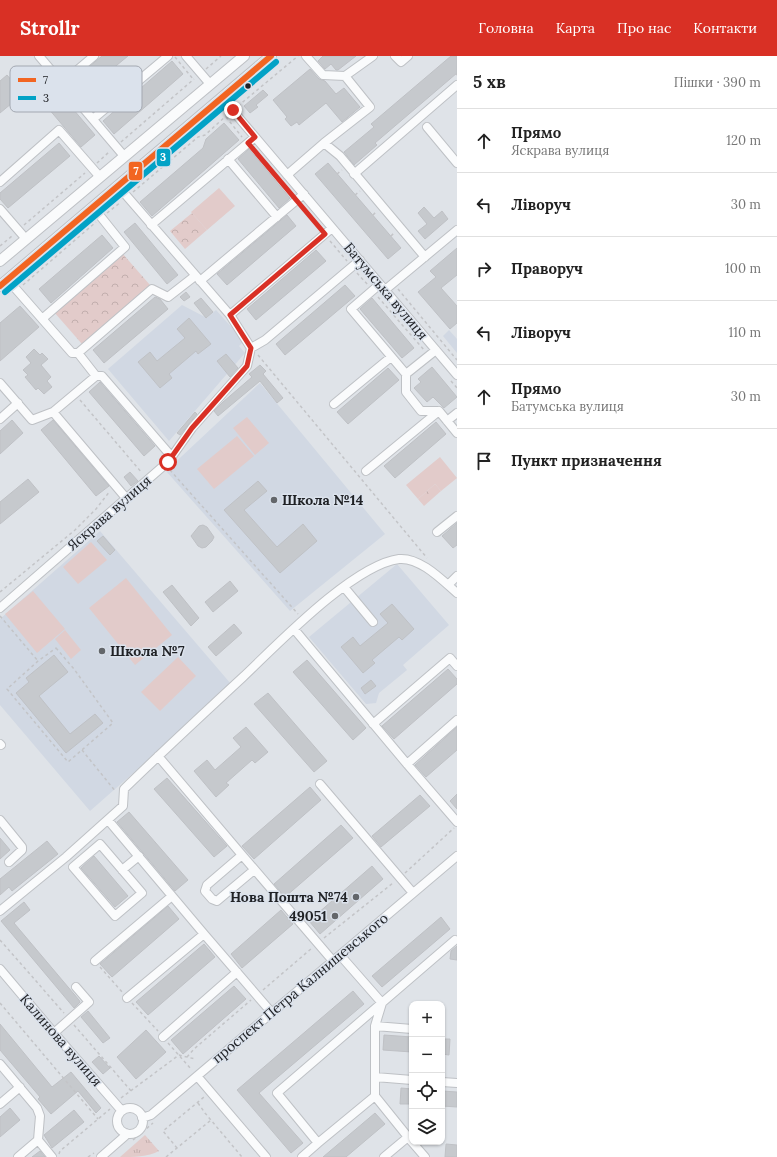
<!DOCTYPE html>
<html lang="uk">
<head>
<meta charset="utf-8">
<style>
	:root { --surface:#fff; --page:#f6f6f6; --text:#222; --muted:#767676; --line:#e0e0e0; --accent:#d93025 }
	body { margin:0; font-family:Lora,serif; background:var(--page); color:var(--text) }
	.controls { position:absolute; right:12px; bottom:12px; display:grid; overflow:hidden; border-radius:8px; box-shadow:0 1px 3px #0004 }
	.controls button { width:36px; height:36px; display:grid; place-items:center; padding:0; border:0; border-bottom:1px solid var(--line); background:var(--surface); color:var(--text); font:20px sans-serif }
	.stop { position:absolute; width:12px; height:12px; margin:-9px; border:3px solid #d93025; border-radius:50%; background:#fff }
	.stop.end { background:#d93025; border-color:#fff; box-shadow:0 1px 4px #0008 }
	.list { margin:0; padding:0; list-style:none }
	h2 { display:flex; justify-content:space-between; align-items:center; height:52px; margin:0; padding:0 16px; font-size:17px }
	h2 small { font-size:13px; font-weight:400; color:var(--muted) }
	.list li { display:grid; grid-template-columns:26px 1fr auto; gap:12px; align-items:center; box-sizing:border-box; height:64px; padding:0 16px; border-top:1px solid var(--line) }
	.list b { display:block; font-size:15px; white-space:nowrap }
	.list p { margin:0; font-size:13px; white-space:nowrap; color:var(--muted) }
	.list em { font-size:13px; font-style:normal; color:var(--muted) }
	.icon { flex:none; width:22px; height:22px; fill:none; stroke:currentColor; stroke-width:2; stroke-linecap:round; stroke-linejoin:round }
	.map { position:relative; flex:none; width:457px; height:1101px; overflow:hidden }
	header { display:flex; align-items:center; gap:24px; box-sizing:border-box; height:56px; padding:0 20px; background:var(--accent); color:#fff }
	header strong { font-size:19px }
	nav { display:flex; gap:22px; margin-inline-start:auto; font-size:14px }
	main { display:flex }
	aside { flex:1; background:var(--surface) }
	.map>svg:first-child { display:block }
	.built { fill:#d1d8e3 }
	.grass { fill:url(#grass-tufts) }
	.park { fill:url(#park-crowns) }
	.garden { fill:#e2cbca }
	.building { fill:#c6c9cd; stroke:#bfc1c5 }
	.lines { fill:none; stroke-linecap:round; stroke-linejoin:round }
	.minor-casing { stroke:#bec1c5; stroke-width:10 }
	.major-casing { stroke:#bec1c5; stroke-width:12 }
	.path { stroke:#c3c4c7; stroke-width:1.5; stroke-dasharray:3 3; stroke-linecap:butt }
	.minor { stroke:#fafbfc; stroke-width:8 }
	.major { stroke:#fafbfc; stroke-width:10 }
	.bus-1-casing { stroke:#dbe2ec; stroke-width:9 }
	.bus-2-casing { stroke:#dbe2ec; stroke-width:9 }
	.bus-1 { stroke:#f26522; stroke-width:6 }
	.bus-2 { stroke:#02a2c6; stroke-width:6 }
	.route { stroke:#d93025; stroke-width:5 }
	.bus-dot { fill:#202226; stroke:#dbe2ec; stroke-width:1.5 }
	.poi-dot { fill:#63666a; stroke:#dbe2ec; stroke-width:1.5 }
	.labels { text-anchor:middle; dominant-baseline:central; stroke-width:3; stroke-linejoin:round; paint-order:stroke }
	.street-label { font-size:14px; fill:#202226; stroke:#dbe2ec }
	.poi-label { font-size:14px; font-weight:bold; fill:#202226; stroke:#dbe2ec; text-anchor:start }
	.key { fill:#dbe2ec; stroke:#a3a8b1; stroke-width:1 }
	.key-label { font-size:11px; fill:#202226 }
	.line-badge { stroke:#dbe2ec; stroke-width:1.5 }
	.badge-label { font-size:11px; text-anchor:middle; font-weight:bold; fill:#fff }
</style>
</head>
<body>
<header>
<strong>Strollr</strong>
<nav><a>Головна</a><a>Карта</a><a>Про нас</a><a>Контакти</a></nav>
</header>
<main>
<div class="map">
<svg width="457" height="1101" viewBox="0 0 457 1101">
	<defs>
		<pattern id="grass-tufts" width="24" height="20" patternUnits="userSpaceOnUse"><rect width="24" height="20" fill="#e2cbca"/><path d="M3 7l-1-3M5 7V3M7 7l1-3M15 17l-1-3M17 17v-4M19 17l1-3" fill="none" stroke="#c2aead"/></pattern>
		<pattern id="park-crowns" width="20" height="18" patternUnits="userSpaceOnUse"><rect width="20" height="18" fill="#e2cbca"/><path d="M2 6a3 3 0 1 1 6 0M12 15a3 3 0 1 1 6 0" fill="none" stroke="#c2aead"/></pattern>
	</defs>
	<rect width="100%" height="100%" fill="#dfe3e8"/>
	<path class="built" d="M 182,249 L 207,262 L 216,254 L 244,285 L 239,290 L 245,297 L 169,385 L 108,313 Z
		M 449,274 L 457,283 L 457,297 L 443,280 Z
		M 260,327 L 385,478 L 290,555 L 166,415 Z
		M 100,475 L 231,628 L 164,690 L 90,755 L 0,649 L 0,563 Z
		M 397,508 L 449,569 L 403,609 L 407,614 L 379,637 L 376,647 L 366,648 L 309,581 Z"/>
	<path class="grass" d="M 145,1079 L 159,1095 C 148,1101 133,1101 120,1101 Z"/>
	<path class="park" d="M 192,157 L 207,174 L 185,193 L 170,175 Z
		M 122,197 L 150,229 L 82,288 L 54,256 Z
		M 435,428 L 441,435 L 424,450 L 418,443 Z"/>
	<path class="garden" d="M 219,132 L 235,150 L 207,174 L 191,156 Z
		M 247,361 L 269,387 L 255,399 L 233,372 Z
		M 237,380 L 254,400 L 214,433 L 197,413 Z
		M 440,401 L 457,422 L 441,435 L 435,428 L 418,443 L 406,429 Z
		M 91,486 L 107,504 L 78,528 L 63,511 Z
		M 126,522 L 172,579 L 135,609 L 89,552 Z
		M 33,535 L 65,573 L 37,597 L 5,558 Z
		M 65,574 L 81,594 L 71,603 L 55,583 Z
		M 178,601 L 196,620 L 160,655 L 141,636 Z"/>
	<path class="building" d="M 102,0 L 128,0 L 100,23 L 89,11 Z
		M 323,0 L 356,0 L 338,14 L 336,14 L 331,8 L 325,13 L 318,5 Z
		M 451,0 L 457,0 L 457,17 L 375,87 L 377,89 L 354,109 L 344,96 L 374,71 L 371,68 Z
		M 172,5 L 183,18 L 114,78 L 103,65 Z
		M 310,13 L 319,23 L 325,25 L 336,38 L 344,32 L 360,51 L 342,66 L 326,47 L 299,69 L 297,66 L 291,70 L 285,63 L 287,61 L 273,44 Z
		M 7,19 L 23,38 L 0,57 L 0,25 Z
		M 51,27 L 95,79 L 81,91 L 37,39 Z
		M 263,34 L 268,39 L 256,49 L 258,51 L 250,57 L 244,50 Z
		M 224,67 L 239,84 L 152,160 L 140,146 L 203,92 L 206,83 Z
		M 59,87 L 70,100 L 8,152 L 0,143 L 0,137 Z
		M 249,93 L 290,142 L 279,152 L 238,103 Z
		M 328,107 L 401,192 L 388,203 L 315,118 Z
		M 424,151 L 434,162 L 442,155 L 448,163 L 425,183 L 418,175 L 427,168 L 418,157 Z
		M 287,159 L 296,170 L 227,229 L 217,218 Z
		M 135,167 L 178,219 L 167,228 L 124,176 Z
		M 102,179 L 113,192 L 51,247 L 39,233 Z
		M 457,192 L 457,219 L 441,232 L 457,250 L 457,267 L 450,273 L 418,236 L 436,221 L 430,215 Z
		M 316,194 L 326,205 L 256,264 L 247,253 Z
		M 345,229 L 355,240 L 285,299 L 276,288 Z
		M 186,236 L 190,241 L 184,245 L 180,241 Z
		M 155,241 L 160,243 L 168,253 L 104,307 L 93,294 Z
		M 201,242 L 213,256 L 206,262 L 194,247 Z
		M 372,242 L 414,292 L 402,302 L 360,253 Z
		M 20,250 L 39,271 L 0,305 L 0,267 Z
		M 189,262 L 211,288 L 198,298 L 196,295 L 169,318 L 172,322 L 160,332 L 138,306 L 150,296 L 157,305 L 185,282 L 177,273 Z
		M 34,293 L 40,299 L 42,297 L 48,303 L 41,309 L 51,321 L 47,325 L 52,331 L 44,338 L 38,332 L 36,334 L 25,321 L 28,319 L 23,314 L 31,307 L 26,301 Z
		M 226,298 L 238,312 L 230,321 L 217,305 Z
		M 260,309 L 266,315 L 263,318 L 283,342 L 277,347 L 260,325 L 218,360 L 214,355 L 223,346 L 252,321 L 249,318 Z
		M 432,311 L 457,341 L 444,352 L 433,341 L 427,346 L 414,332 L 421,326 L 418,323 Z
		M 388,312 L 399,324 L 348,368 L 337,356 Z
		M 100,326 L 155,390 L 144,400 L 89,336 Z
		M 195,356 L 197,358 L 180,379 L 177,377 Z
		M 12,364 L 23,377 L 0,398 L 0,375 Z
		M 53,364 L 109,430 L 96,440 L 41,374 Z
		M 436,366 L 446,378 L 395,422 L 384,410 Z
		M 130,416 L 138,425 L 131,430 L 124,421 Z
		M 28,423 L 39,436 L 0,468 L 0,446 Z
		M 258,425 L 267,435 L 244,454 L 277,491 L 303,468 L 317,485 L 280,517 L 224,454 Z
		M 457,467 L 457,489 L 453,492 L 442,480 Z
		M 203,469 L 207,471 L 214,481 L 212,485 L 206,491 L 202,492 L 198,490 L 191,480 L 199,470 Z
		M 103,480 L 115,494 L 110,499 L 97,485 Z
		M 230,525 L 238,535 L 213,556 L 205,546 Z
		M 172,529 L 199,562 L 191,570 L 163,536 Z
		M 392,548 L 414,573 L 402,584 L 399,581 L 372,604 L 375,607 L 363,617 L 341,591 L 353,581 L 360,590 L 388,567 L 380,558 Z
		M 234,568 L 242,577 L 216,600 L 208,591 Z
		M 54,599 L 68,616 L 39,640 L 70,678 L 95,658 L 103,667 L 66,697 L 16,637 L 29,626 L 26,622 Z
		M 307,604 L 366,672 L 353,684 L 293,616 Z
		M 448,613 L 457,623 L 457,628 L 394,683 L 382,670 Z
		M 371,624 L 376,630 L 365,638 L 361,632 Z
		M 268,637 L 327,705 L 314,716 L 254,648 Z
		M 246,671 L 268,696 L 255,707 L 252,704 L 226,727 L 229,729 L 216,741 L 194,715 L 207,704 L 215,714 L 241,691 L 233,682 Z
		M 457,671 L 457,694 L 426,721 L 415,709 Z
		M 167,722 L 227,790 L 214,801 L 154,733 Z
		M 310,731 L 321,744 L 254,803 L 242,790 Z
		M 457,738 L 457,753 L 450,745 Z
		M 420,739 L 430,750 L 381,791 L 372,780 Z
		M 129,756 L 188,824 L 175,835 L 117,766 Z
		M 341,769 L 353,782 L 285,841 L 274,828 Z
		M 0,782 L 10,794 L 0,803 Z
		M 47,785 L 58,798 L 12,835 L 9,831 L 0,839 L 0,823 Z
		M 94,800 L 128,840 L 115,851 L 81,812 Z
		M 372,810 L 383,823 L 320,878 L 309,865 Z
		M 24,846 L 30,854 L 14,867 L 79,944 L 80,946 L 74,952 L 1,865 Z
		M 168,850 L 179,863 L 112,921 L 100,908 Z
		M 281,854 L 293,868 L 242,912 L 231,898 Z
		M 441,861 L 450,873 L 382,931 L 372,920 Z
		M 204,888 L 215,901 L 148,959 L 136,946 Z
		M 457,890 L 457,904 L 450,903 L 451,895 Z
		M 234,930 L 246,943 L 183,998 L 171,984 Z
		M 353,935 L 364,948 L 259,1037 L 303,1087 L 291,1097 L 237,1034 Z
		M 88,955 L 110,982 L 103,987 L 81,961 Z
		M 0,968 L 52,1031 L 71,1016 L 101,1052 L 96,1057 L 78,1035 L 51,1058 L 38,1043 L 40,1041 L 0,994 Z
		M 146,974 L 166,996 L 136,1023 L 117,1001 Z
		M 384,979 L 412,981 L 412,996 L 383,994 Z
		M 442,983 L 450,983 L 449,999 L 442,998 Z
		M 99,1000 L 110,1012 L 103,1018 L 92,1006 Z
		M 401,1032 L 412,1033 L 412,1048 L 400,1048 Z
		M 442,1035 L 457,1036 L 457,1051 L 442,1050 Z
		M 10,1052 L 20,1064 L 0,1081 L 0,1061 Z
		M 74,1054 L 84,1066 L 52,1092 L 44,1079 Z
		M 375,1057 L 385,1068 L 346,1101 L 323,1101 Z
		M 446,1088 L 457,1089 L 457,1101 L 445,1101 Z
		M 40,1095 L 45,1101 L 32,1101 Z"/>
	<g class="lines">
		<g class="minor-casing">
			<path id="minor" d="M 39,0 L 124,100
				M 186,0 L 210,28
				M 306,0 L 323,19 L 345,20 L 373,0
				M 395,0 L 401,6 L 408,0
				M 62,27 L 94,0
				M 222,42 L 457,319
				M 93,63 L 168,0
				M 427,71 L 457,107
				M 324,87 L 370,51 L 345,20
				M 228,103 L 277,161
				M 354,118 L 457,29
				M 287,119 L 324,87 L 340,100 L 425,201
				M 0,126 L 59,74 L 100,121
				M 118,130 L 230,259 L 251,292
				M 0,153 L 26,183
				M 151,169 L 255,81
				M 8,224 L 72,297 L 78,297 L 96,320 L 102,320 L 172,401
				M 200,225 L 304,138
				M 380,228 L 351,253 L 406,318 L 406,336 L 421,355 L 439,355 L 457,377
				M 385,234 L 457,174
				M 230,259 L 332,172
				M 42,263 L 125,191 L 93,151
				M 78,297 L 152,233 L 168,241 L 195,220
				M 406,318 L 436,294
				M 0,327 L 32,364 L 53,356 L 96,320
				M 334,348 L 391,301
				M 53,356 L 126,442
				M 0,363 L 18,347
				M 447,365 L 457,357
				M 366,415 L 439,355
				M 437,476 L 457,460
				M 448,529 L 457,520
				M 344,531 L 373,566
				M 0,552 L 168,406 L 192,372 L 247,310 L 251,292 L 265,284 L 360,204
				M 294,573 L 407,708 L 457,766
				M 373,668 L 450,602 L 457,610
				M 0,688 L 1,689
				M 158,700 L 242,799 L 333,905
				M 407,708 L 457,664
				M 320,728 L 413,837
				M 0,764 L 22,791 L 22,794 L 9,806
				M 108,764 L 204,878 L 272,957
				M 100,788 L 142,837 L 115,860 L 73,811 Z
				M 242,799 L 207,829 L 205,835 L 212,843 L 217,845 L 254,814
				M 122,814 L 139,800
				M 0,855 L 66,801 L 123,750 L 124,733 C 163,695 203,658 243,621 C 277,589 353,509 399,503 C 420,501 442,524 457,537
				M 340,899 L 382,947 L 375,970 L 375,1040
				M 95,905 L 172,840
				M 0,913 L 54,977 L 122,1055
				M 127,942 L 204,878
				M 375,970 L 412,973
				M 54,977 L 89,946 L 76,931
				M 163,981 L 237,916
				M 0,1008 L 37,1052 L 40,1060 L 38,1084 L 52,1101
				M 197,1020 L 266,1101
				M 375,1021 L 412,1024
				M 442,1026 L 457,1027
				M 0,1048 L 20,1031
				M117 1065a13 13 0 1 1 26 0a13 13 0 1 1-26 0Z
				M 142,1062 L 151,1059 L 457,800
				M 412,1086 L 375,1040 L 318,1087 L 277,1037 L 455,884
				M 412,1086 L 425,1101
				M 18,1101 L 38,1084
				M 101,1101 L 125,1080 L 126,1077
				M 302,1101 L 318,1087
				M 384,1101 L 408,1081"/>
		</g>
		<g class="major-casing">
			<path id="major" d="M 0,205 L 244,0
				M 0,230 L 271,0"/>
		</g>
		<path class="path" d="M 175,1 L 193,23
			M 206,13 L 221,0
			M 456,18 L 457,19
			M 238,50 L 298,0
			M 226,61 L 242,81
			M 121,86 L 194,23
			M 253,93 L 291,139
			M 97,107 L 109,96
			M 337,118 L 342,114
			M 133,136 L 198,81 L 205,79 L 226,60
			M 355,139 L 360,135
			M 302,151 L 320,172
			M 107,157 L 121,146
			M 373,159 L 377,155
			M 24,169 L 85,117
			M 391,180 L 395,176
			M 330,185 L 347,205
			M 0,190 L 12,180
			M 357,217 L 368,229
			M 23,229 L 96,166
			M 398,233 L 457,304
			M 378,241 L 424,294
			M 258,299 L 427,502
			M 451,325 L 457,332
			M 80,344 L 142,417
			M 170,414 L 298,558
			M 0,536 L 75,474 L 96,453 L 110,435
			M 0,560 L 38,605
			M 56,592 L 74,613 L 113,667 L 68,706 L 7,633 L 38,605 Z
			M 82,694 L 116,736
			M 405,817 L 454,772
			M 324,882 L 393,827
			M 0,884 L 64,957
			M 100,911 L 123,937
			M 263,934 L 312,892
			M 0,947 L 98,1063
			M 132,947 L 158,975
			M 74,969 L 132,1036
			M 168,987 L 192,1014
			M 187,1001 L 194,993 L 251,944
			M 121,1042 L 179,999 L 195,1003
			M 198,1047 L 205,1057 L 242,1101
			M114 1065a16 16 0 1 1 32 0a16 16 0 1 1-32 0Z
			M 133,1084 L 153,1067
			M 177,1092 L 163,1075 L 204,1041
			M 59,1098 L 60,1095 L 110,1053
			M 88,1101 L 94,1097
			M 166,1101 L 211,1064"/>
		<use href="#minor" class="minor"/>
		<use href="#major" class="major"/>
		<g class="bus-1-casing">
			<path id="bus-1" d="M 0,230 L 271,0"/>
		</g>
		<g class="bus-2-casing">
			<path id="bus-2" d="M 5,236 L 276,6"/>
		</g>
		<use href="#bus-1" class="bus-1"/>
		<use href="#bus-2" class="bus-2"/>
	</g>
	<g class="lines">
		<path class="route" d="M 168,406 L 192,372 L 247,310 L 251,292 L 230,259 L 325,178 L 248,87 L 255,81 L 233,54"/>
	</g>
	<circle class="bus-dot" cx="248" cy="30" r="3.5"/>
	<g class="poi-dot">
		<circle cx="274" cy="444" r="4"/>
		<circle cx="102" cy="595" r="4"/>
		<circle cx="356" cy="841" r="4"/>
		<circle cx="335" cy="860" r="4"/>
	</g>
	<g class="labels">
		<g class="street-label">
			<text transform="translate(386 235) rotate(50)">Батумська вулиця</text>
			<text transform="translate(109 457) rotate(-41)">Яскрава вулиця</text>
			<text transform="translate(300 932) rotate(-40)">проспект Петра Калнишевського</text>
			<text transform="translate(61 984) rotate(49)">Калинова вулиця</text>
		</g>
		<g class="poi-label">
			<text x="282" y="444">Школа №14</text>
			<text x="110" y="595">Школа №7</text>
			<text x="348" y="841" text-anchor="end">Нова Пошта №74</text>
			<text x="327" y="860" text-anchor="end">49051</text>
		</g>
	</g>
	<rect x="10" y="10" width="132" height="46" rx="6" class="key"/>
	<rect x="18" y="22" width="18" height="4" fill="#f26522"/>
	<rect x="18" y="40" width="18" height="4" fill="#02a2c6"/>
	<g class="key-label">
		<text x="43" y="28">7</text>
		<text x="43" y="46">3</text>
	</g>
	<g class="line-badge">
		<rect x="156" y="92" width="15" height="19" rx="4" fill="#02a2c6"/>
		<rect x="128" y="105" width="15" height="20" rx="4" fill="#f26522"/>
	</g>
	<g class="badge-label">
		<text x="163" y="105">3</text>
		<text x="136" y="119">7</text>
	</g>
</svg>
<div class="controls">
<button>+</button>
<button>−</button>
<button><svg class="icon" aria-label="locate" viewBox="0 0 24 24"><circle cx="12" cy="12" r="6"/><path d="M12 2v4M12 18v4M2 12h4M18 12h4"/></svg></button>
<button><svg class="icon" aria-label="layers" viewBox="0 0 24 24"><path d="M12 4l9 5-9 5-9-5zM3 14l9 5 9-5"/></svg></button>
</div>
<div class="stop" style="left:168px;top:406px"></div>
<div class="stop end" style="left:233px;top:54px"></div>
</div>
<aside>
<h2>5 хв<small>Пішки · 390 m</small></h2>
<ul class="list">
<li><svg class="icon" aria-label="ahead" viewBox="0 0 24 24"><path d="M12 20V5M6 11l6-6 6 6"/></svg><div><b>Прямо</b><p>Яскрава вулиця</p></div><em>120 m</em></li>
<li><svg class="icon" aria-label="left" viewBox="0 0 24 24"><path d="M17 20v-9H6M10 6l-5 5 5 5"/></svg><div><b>Ліворуч</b></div><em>30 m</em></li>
<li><svg class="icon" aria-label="right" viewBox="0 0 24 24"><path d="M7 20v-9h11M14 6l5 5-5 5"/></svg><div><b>Праворуч</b></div><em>100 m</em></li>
<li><svg class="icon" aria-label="left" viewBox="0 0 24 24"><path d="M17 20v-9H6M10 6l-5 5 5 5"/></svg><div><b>Ліворуч</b></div><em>110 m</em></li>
<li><svg class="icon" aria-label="ahead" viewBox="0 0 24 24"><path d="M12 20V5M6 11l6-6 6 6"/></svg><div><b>Прямо</b><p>Батумська вулиця</p></div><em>30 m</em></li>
<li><svg class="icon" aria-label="arrive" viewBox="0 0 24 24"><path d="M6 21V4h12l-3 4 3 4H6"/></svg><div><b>Пункт призначення</b></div></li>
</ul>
</aside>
</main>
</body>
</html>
